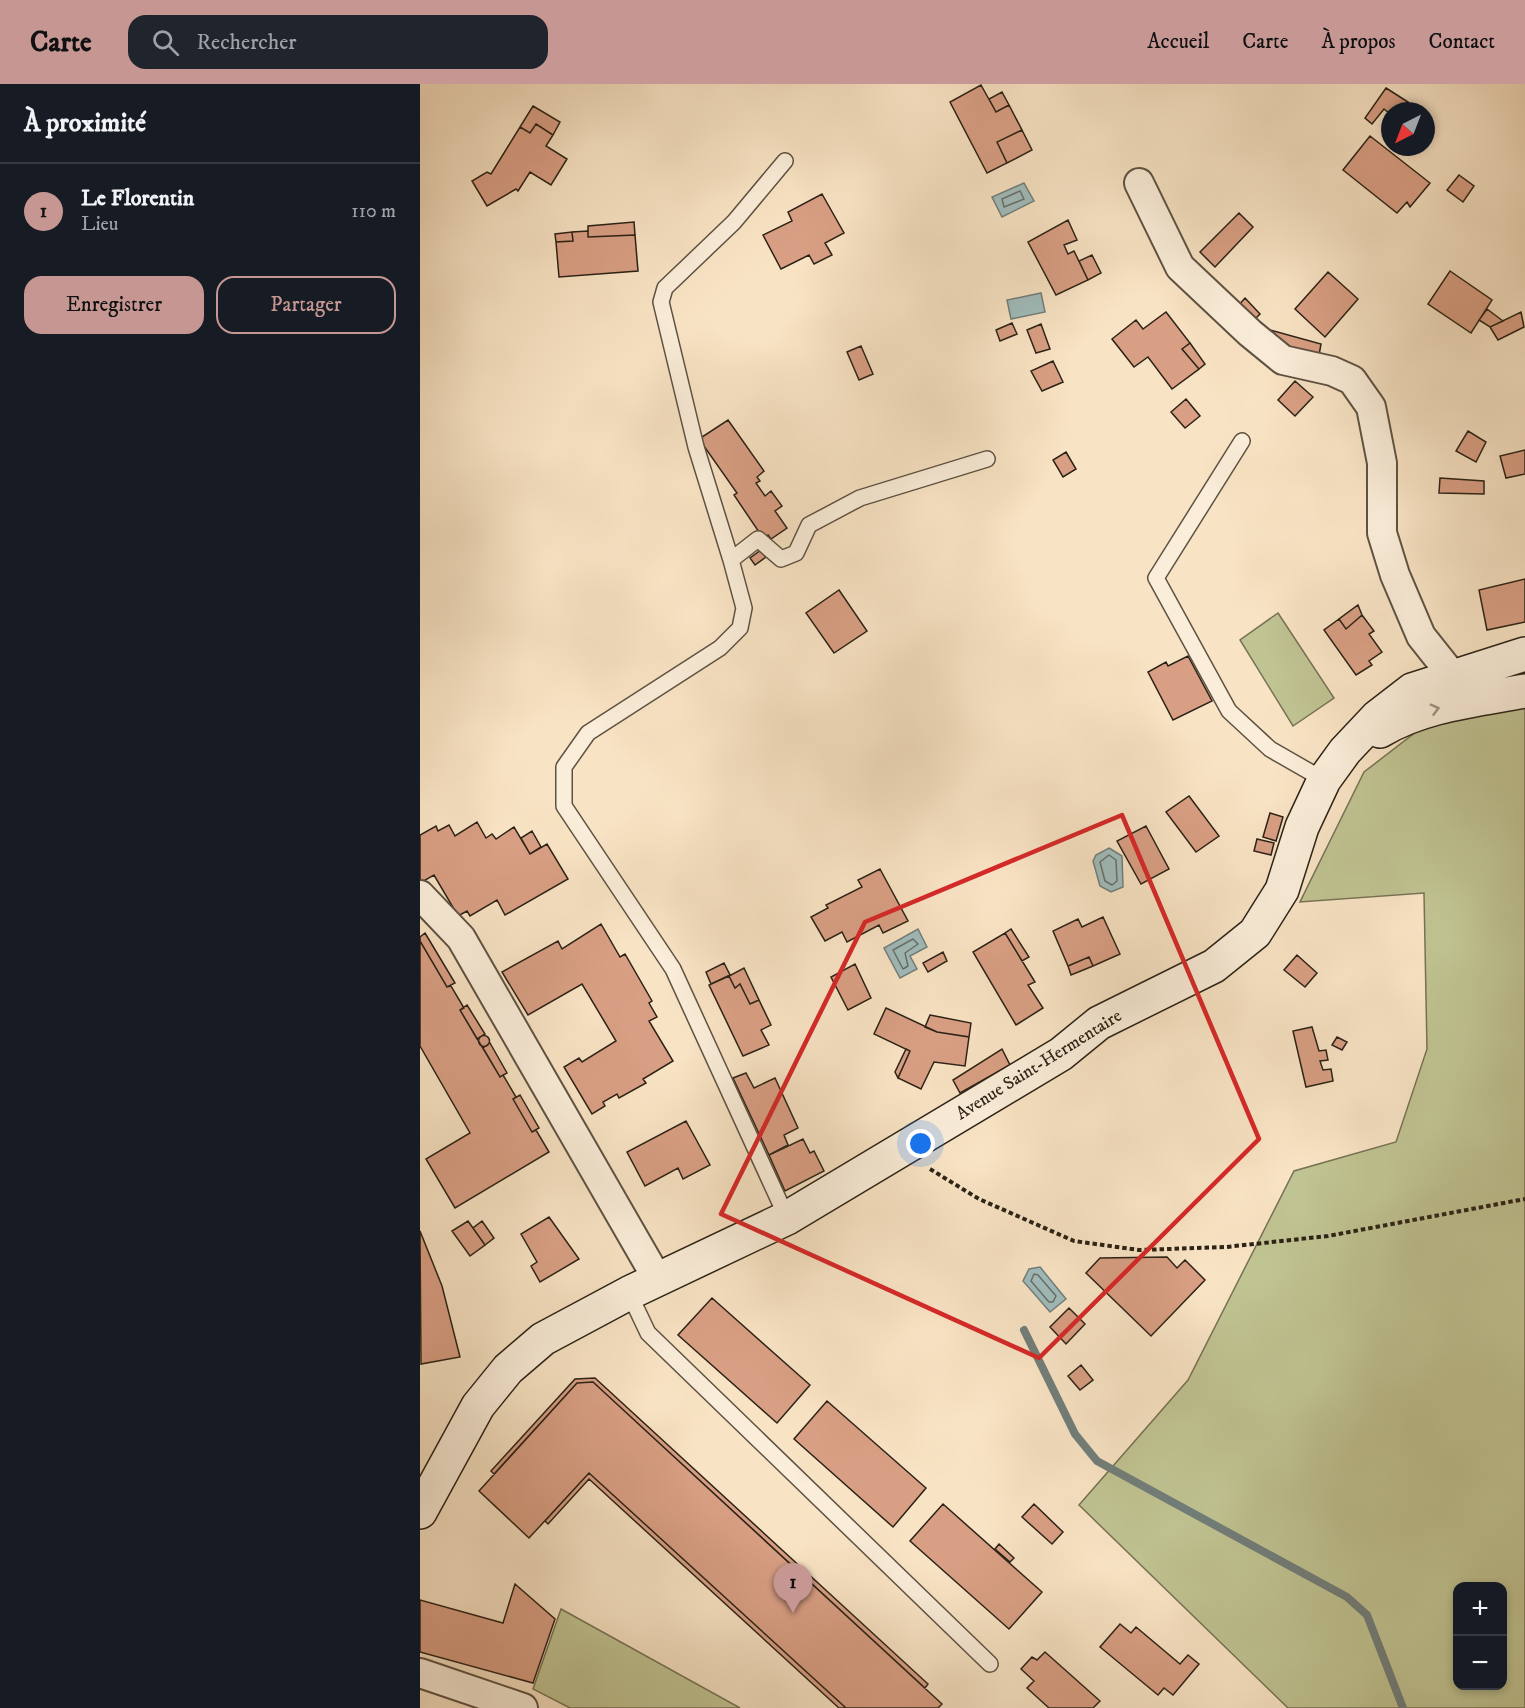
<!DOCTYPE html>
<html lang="fr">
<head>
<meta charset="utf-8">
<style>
	:root { --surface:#171b24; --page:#20242c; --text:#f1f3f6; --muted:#9ea1a6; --line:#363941; --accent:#c59692 }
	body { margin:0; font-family:"IM FELL DW Pica",serif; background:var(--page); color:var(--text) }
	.controls { position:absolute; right:18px; bottom:18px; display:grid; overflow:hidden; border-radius:12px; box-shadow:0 3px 9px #0003 }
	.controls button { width:54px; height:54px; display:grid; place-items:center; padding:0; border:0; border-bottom:2px solid var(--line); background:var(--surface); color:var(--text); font:30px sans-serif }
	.compass { position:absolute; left:961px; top:18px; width:54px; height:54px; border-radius:50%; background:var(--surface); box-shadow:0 3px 9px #0003; rotate:222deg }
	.you { position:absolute; left:501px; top:1060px; width:21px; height:21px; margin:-15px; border:4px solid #fff; border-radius:50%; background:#1a73e8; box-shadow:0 0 0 9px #1a73e833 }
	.badge { display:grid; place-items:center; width:39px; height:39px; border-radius:50%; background:var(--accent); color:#111; font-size:20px; font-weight:700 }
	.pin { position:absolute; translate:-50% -50px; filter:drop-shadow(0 2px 3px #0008) }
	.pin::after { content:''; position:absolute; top:32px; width:21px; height:18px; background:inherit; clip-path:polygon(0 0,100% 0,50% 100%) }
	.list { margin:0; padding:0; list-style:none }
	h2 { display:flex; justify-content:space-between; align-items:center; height:78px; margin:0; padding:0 24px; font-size:26px }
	h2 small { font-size:20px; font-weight:400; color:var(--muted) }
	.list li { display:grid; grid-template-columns:39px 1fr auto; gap:18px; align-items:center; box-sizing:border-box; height:96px; padding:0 24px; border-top:2px solid var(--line) }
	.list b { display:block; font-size:22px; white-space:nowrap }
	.list p { margin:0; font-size:20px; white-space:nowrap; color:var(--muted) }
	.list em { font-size:20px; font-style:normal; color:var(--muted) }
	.actions { display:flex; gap:12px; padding:18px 24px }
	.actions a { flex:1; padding:14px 0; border:2px solid var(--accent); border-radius:18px; text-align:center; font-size:21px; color:var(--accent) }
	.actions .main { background:var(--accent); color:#111 }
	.icon { flex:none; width:33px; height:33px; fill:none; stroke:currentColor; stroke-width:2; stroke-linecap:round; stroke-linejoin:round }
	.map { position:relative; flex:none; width:1105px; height:1624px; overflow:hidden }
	header { display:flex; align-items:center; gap:36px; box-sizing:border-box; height:84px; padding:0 30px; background:var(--accent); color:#111 }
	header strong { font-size:28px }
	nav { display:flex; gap:33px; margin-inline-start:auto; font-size:21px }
	.search { width:420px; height:54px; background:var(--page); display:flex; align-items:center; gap:15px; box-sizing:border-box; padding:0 21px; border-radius:18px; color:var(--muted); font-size:22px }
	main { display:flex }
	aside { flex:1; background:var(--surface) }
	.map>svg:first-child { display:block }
	.green { fill:#c0c392; stroke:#767254; stroke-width:1.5; fill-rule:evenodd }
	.water { fill:#a0bcbc; stroke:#717e7a; stroke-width:1.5 }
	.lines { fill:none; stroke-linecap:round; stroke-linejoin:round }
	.shore { stroke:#666f69; stroke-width:1.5 }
	.stream { stroke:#717e7a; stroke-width:8 }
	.building { fill:#d99f84; stroke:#2b2216; stroke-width:1.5 }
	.lane-casing { stroke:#5e5242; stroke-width:18 }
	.street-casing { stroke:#5e5242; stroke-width:32 }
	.secondary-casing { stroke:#2b2216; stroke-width:36 }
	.path { stroke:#2b2216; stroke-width:4; stroke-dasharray:4.5 3; stroke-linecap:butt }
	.lane { stroke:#faedd9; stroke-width:15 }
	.street { stroke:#faedd9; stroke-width:28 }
	.secondary { stroke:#faedd9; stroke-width:33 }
	.oneway { stroke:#9d9281 }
	.marked { fill:none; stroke:#d62828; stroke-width:4.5; stroke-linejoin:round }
	.labels { text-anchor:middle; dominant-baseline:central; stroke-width:6; stroke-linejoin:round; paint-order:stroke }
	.street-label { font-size:18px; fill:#2b2216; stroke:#faedd9 }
</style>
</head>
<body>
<header>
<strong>Carte</strong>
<div class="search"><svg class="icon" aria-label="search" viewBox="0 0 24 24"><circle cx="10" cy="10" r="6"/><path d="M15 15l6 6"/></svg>Rechercher</div>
<nav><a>Accueil</a><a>Carte</a><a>À propos</a><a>Contact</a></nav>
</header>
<main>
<aside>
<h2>À proximité<small></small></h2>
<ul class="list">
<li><span class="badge">1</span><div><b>Le Florentin</b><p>Lieu</p></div><em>110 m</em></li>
</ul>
<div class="actions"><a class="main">Enregistrer</a><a>Partager</a></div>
</aside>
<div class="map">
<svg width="1105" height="1624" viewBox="0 0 1105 1624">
	<rect width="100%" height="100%" fill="#f8e3c4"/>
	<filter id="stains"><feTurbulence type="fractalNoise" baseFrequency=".00333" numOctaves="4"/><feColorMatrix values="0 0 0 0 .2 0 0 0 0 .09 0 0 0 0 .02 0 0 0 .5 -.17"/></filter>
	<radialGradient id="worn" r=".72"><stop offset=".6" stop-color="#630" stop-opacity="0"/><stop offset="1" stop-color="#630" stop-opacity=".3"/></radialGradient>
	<path class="green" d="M 858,529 L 914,614 L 873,642 L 820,556 Z
		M 1105,621 L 1105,1624 L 868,1624 L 659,1421 L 768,1296 L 874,1087 L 976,1058 L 1007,965 L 1004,809 L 880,818 L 944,688 L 996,648 L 1062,628 ZM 1038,1502 L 1082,1502 L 1082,1602 L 1038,1602 Z
		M 141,1525 L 320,1624 L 150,1624 L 113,1605 Z"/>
	<path class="water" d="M 604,99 L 614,117 L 582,133 L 572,113 Z
		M 621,209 L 625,228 L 591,235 L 587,216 Z
		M 689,764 L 702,772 L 703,803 L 691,808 L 680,802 L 673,777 L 676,771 Z
		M 498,845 L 507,863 L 490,872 L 497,885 L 480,894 L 464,864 Z
		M 620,1183 L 646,1215 L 630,1228 L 603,1197 L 609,1185 Z"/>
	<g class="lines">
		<path class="shore" d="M 600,107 L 604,115 L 584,123 L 582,115 Z
			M 689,771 L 696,776 L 697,797 L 692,801 L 685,797 L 680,778 Z
			M 493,855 L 498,860 L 485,869 L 488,882 L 483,885 L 473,866 Z
			M 614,1190 L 618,1191 L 636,1212 L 633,1218 L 629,1218 L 611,1197 Z"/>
		<path class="stream" d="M 604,1246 L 655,1350 L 677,1377 L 927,1513 L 947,1531 L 983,1624"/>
	</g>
	<path class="building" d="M 561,1 L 576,28 L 589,21 L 602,46 L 577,58 L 587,79 L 567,89 L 530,18 Z
		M 966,4 L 988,18 L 981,27 L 970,27 L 970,30 L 964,25 L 952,40 L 945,34 Z
		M 582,8 L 589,21 L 576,28 L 569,15 Z
		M 113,22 L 140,38 L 133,51 L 116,40 L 110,49 L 100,43 Z
		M 116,40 L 133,51 L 126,62 L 147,75 L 131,101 L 110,88 L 98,107 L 96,105 L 67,122 L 52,97 L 67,88 L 71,90 L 100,43 L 110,49 Z
		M 602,46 L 612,66 L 587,79 L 577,58 Z
		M 950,52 L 1010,99 L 990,123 L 987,118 L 977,129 L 923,86 Z
		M 1039,91 L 1054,102 L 1043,118 L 1027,106 Z
		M 402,110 L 424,149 L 405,159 L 412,171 L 394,180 L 389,171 L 361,185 L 343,151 L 372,137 L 368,128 Z
		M 819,129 L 833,143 L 795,183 L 780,168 Z
		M 648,136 L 657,156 L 644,161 L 648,170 L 654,167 L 668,196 L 636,211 L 608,158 Z
		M 214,138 L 215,151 L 168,153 L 168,142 Z
		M 168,147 L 168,153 L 215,151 L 218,187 L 139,193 L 136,158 L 153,157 L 152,148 Z
		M 152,148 L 153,157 L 136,158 L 135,150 Z
		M 672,171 L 681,189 L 668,196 L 659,177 Z
		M 1030,187 L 1072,216 L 1051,249 L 1008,220 Z
		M 908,188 L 938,215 L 905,253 L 875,225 Z
		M 825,214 L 840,230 L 831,239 L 816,224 Z
		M 1067,225 L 1083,237 L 1070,243 L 1059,236 Z
		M 746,228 L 770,259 L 762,265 L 779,285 L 752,305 L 728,273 L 714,283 L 692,255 L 716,236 L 723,245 Z
		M 1101,228 L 1104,243 L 1078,256 L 1070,243 Z
		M 592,239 L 597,250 L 580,257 L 576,246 Z
		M 621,240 L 630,265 L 616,269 L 607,246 Z
		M 850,246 L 901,260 L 898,277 L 849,253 Z
		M 770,259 L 785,280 L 779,285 L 762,265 Z
		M 441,262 L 453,290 L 439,296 L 427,268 Z
		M 633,277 L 643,298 L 622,307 L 611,287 Z
		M 875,297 L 893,313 L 875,332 L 858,316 Z
		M 766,315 L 780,332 L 765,344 L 751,328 Z
		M 308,336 L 344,387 L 337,393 L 340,397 L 336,399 L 345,412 L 351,407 L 362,422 L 355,427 L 367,444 L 351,455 L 348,451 L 343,454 L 314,411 L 317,409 L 279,355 Z
		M 1048,347 L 1066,358 L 1056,378 L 1036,367 Z
		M 1105,366 L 1105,390 L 1086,394 L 1080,372 Z
		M 646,368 L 656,385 L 643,393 L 633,376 Z
		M 1020,394 L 1064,397 L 1064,410 L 1019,409 Z
		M 341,466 L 346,473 L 335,481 L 330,474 Z
		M 1105,495 L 1105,538 L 1067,546 L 1059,506 Z
		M 419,506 L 447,547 L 414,569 L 386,529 Z
		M 938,521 L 942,531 L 926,545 L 919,535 Z
		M 942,531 L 954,547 L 949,550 L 962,568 L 949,577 L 952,581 L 936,591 L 904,546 L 919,535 L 926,545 Z
		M 768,572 L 792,617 L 753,636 L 728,588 L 746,578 L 748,582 Z
		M 769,712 L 799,752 L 776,768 L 746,728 Z
		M 850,729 L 863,733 L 856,757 L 843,753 Z
		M 57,738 L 66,754 L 72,750 L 76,755 L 94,743 L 110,770 L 127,760 L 148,795 L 85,831 L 77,816 L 50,832 L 47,827 L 38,832 L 14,791 L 0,799 L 0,751 L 16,742 L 18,747 L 29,741 L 35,752 Z
		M 726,742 L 749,785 L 721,800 L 697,757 Z
		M 112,747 L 121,763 L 110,770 L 101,754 Z
		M 837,755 L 854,759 L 851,771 L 834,767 Z
		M 460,785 L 488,837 L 463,849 L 459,841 L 427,858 L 422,848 L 405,857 L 391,833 L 408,824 L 406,821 L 442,803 L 438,796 Z
		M 683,833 L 700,870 L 673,882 L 669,873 L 648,882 L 633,847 L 658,835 L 662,843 Z
		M 181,840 L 200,873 L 205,870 L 232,917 L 229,919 L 237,933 L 229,937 L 253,977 L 223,995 L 226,999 L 199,1014 L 197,1010 L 183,1018 L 185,1022 L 172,1030 L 144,983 L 159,974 L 162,978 L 196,957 L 162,900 L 108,931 L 82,888 L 138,857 L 142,865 Z
		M 591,845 L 609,873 L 602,877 L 585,849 Z
		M 5,849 L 35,899 L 27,903 L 0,857 L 0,853 Z
		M 585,849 L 615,898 L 608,901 L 623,924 L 596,941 L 553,868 Z
		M 0,857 L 27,903 L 31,902 L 44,924 L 40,926 L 80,993 L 83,991 L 96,1013 L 93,1015 L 112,1048 L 116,1046 L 129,1068 L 35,1124 L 6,1075 L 50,1049 L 0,962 Z
		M 523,868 L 527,877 L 508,888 L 503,879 Z
		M 877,871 L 897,889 L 885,903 L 864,886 Z
		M 669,873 L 673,882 L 651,891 L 648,882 Z
		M 304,879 L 310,891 L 291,900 L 286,888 Z
		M 435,880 L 451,914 L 428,926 L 411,893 Z
		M 324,884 L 339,916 L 330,920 L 320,900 L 315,904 L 309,892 Z
		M 309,892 L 315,904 L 320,900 L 330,920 L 339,916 L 351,941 L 341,946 L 349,961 L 323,972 L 289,901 Z
		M 47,921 L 65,950 L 57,955 L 40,926 Z
		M 466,924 L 517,948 L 549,953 L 545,982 L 514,978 L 501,1005 L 478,994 L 490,967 L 454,950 Z
		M 510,931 L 551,939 L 549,953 L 517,948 L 505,943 Z
		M 892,943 L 899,967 L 906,966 L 908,976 L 900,977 L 903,986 L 911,985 L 913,997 L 886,1003 L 873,947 Z
		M58.5 957a5.5 5.5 0 1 1 11 0a5.5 5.5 0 1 1-11 0Z
		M 917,953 L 927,958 L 922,966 L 912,961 Z
		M 70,959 L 87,989 L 80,993 L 63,964 Z
		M 486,965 L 490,967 L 478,994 L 475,988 Z
		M 582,965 L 590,981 L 540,1009 L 533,996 Z
		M 326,989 L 334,1004 L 355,994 L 378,1044 L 364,1051 L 368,1061 L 349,1071 L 313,994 Z
		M 100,1011 L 119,1044 L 112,1048 L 93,1015 Z
		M 266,1037 L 290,1081 L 263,1095 L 258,1084 L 225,1102 L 207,1068 Z
		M 383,1055 L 390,1069 L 394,1067 L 404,1087 L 365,1107 L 349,1071 Z
		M 129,1133 L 159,1175 L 120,1198 L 111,1182 L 117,1178 L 101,1150 Z
		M 48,1137 L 65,1161 L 50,1172 L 32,1147 Z
		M 62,1137 L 74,1154 L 65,1161 L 53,1144 Z
		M 0,1147 L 22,1202 L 40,1273 L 1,1280 Z
		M 747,1173 L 757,1184 L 765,1176 L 785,1196 L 731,1252 L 666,1189 L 680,1174 Z
		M 292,1214 L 390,1301 L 357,1339 L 258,1251 Z
		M 649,1224 L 665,1240 L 646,1260 L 630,1243 Z
		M 661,1281 L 673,1296 L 660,1306 L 648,1292 Z
		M 175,1294 L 508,1600 L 505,1604 L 173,1298 L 157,1299 L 74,1390 L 71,1387 L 155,1295 Z
		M 173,1298 L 522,1620 L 518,1624 L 426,1624 L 169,1389 L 109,1454 L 59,1407 L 157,1299 Z
		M 407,1317 L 506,1404 L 473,1443 L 374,1355 Z
		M 169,1389 L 426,1624 L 419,1624 L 169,1395 L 128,1440 L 125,1437 Z
		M 523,1420 L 622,1508 L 589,1545 L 490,1457 Z
		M 614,1420 L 643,1448 L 632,1460 L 602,1433 Z
		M 579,1460 L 594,1474 L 590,1478 L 575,1465 Z
		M 95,1500 L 135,1535 L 113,1599 L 0,1568 L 0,1516 L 83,1539 Z
		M 700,1540 L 711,1549 L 716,1543 L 760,1580 L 768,1571 L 779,1580 L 753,1611 L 744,1604 L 738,1611 L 680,1563 Z
		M 625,1568 L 680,1617 L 673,1624 L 629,1624 L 607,1604 L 614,1597 L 601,1585 L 612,1573 L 617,1576 Z"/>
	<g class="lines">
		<g class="lane-casing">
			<path id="lane" d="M 822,357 L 736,494 L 809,627 L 850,665 L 904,696
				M 311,476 L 276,363 L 241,218 L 245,204 L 314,138 L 365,77
				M 367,1134 L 253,885 L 144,722 L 144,683 L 168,649 L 300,564 L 320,544 L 324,524 L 311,476 L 338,455 L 361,475 L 376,469 L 389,441 L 440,414 L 567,375
				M 209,1209 L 228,1249 L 570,1580"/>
		</g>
		<g class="street-casing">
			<path id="street" d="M 719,99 L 760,183 L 830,249 L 863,276 L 912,287 L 932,296 L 951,323 L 962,379 L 962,449 L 975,491 L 1001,552 L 1032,591 L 1042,610
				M 0,811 L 41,854 L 238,1196
				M 0,1589 L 103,1624"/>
		</g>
		<g class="secondary-casing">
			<path id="secondary" d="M 960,647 C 1003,621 1056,616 1105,607
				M 0,1428 L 58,1322 L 88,1285 L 123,1255 L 209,1209 L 367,1134 L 641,970 L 679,939 L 794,882 L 835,849 L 862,806 L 882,743 L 904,696 L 925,667 L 957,633 L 992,606 L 1105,570"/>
		</g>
		<path class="path" d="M 510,1085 L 559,1115 L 654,1157 L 719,1166 L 806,1163 L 908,1152 L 1105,1115"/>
		<use href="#lane" class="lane"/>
		<use href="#street" class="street"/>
		<use href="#secondary" class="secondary"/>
	</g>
	<defs><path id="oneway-chevron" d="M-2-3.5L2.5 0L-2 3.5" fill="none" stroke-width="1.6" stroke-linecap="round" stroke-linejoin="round" transform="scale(1.5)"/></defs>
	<use class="oneway" href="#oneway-chevron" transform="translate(1015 625) rotate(-15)"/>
	<path class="marked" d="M 702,731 L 839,1055 L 619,1274 L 301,1130 L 445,838 Z"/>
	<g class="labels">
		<g class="street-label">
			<text transform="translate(619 981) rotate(-32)">Avenue Saint-Hermentaire</text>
		</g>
	</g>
	<rect width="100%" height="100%" filter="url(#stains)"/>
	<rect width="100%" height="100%" fill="url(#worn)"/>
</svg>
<div class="controls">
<button>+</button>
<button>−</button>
</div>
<svg class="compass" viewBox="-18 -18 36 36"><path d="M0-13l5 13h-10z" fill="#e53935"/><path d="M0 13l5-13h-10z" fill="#9ea1a6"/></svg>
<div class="you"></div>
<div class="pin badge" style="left:373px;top:1529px">1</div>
</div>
</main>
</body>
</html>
